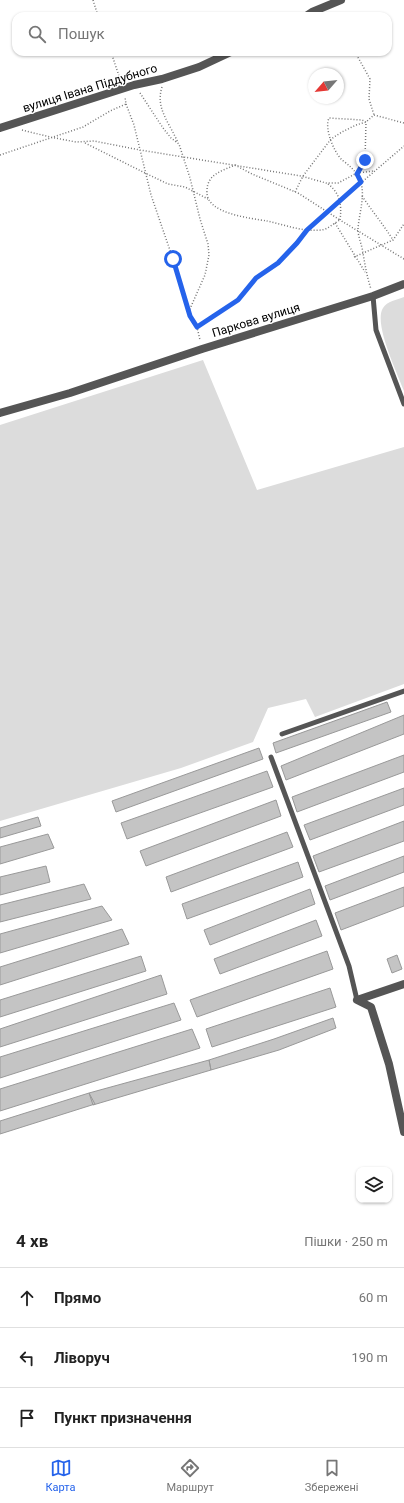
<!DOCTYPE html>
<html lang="uk">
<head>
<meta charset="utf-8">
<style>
	:root { --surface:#fff; --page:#f6f6f6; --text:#222; --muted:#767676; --line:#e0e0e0; --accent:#2563eb }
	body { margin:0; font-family:Roboto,sans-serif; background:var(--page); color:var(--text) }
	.controls { position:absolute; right:12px; bottom:12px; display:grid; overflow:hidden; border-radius:8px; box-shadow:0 1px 3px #0004 }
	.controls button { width:36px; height:36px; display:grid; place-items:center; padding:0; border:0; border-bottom:1px solid var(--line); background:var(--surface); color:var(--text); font:20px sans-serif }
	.compass { position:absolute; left:308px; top:68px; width:36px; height:36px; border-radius:50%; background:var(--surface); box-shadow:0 1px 3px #0004; rotate:242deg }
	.stop { position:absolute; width:12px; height:12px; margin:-9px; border:3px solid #2563eb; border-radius:50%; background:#fff }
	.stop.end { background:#2563eb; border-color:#fff; box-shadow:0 1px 4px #0008 }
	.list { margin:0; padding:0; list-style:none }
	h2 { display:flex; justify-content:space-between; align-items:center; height:52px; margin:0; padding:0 16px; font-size:17px }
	h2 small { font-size:13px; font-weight:400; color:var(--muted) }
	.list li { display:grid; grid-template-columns:26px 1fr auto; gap:12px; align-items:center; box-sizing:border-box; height:60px; padding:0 16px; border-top:1px solid var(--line) }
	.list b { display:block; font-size:15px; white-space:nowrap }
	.list em { font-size:13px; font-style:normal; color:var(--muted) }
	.icon { flex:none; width:22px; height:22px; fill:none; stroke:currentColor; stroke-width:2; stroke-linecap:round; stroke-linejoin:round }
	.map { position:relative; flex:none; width:404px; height:1215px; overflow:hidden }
	.search { position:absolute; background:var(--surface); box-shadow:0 1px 3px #0004; left:12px; right:12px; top:12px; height:44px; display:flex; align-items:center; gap:10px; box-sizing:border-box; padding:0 14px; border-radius:12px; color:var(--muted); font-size:15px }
	.sheet { height:232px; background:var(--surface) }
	nav { display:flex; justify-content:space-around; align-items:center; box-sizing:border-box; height:56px; border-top:1px solid var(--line); background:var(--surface); font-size:11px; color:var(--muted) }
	nav a { display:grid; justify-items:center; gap:2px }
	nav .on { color:var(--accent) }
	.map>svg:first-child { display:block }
	.green { fill:#dcdcdc }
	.building { fill:#c4c4c4; stroke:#999 }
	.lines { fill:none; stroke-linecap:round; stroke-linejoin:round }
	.path { stroke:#777; stroke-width:1.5; stroke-dasharray:1 2; stroke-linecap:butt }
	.lane { stroke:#555; stroke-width:5 }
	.street { stroke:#555; stroke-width:8 }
	.route { stroke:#2563eb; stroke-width:5 }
	.labels { text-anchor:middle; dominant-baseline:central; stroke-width:3; stroke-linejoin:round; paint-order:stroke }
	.street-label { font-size:12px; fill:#000; stroke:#fff }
</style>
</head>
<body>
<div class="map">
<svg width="404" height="1215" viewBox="0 0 404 1215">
	<rect width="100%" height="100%" fill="#fff"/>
	<path class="green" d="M 404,297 L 404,391 C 398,375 373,323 383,308 C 387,301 397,300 404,297 Z
		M 203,360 L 257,490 L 404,447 L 404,684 L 315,717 L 306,699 L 268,708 L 253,742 L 181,768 L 0,821 L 0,425 Z"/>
	<path class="building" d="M 387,702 L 391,712 L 276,753 L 273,743 Z
		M 404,715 L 404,734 L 286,780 L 281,766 Z
		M 259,748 L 263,759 L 116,812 L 112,801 Z
		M 404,755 L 404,772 L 297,812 L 292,797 Z
		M 267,771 L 273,787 L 127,839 L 121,823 Z
		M 404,788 L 404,805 L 310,840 L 304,825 Z
		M 276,800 L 281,816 L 146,866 L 140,851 Z
		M 38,817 L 41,826 L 0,838 L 0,828 Z
		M 404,821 L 404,841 L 319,872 L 313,856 Z
		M 287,832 L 293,847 L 171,892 L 166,877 Z
		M 48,834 L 54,848 L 0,864 L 0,847 Z
		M 404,856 L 404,872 L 330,900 L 325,886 Z
		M 298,862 L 303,877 L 187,919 L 182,904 Z
		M 46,866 L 50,882 L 0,895 L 0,877 Z
		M 84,884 L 91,899 L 0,922 L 0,905 Z
		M 404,887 L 404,906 L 341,930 L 335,913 Z
		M 310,889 L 315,904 L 210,945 L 204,930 Z
		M 102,906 L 112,920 L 0,953 L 0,934 Z
		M 316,920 L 322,936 L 220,974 L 214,959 Z
		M 122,929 L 129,944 L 0,985 L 0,967 Z
		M 327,951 L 333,969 L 197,1017 L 190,1000 Z
		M 397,955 L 402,969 L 392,973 L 387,959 Z
		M 141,956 L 146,971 L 0,1017 L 0,1000 Z
		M 161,975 L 167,994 L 0,1047 L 0,1029 Z
		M 330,988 L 336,1007 L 212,1047 L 206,1029 Z
		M 174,1003 L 181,1020 L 0,1078 L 0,1057 Z
		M 333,1018 L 336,1028 L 279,1050 L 211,1070 L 209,1060 L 274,1039 Z
		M 192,1029 L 200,1048 L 0,1111 L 0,1089 Z
		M 209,1060 L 211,1070 L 93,1105 L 89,1093 Z
		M 89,1093 L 95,1104 L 0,1134 L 0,1121 Z"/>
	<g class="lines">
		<path class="path" d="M 93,0 L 98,16
			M 111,52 L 121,82
			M 355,52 L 370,79 L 369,99 L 374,115
			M 162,87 C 155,109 170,123 178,143
			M 140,93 L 163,128 L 171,138 L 179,144 L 190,178 L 200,219 L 208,244 L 209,255 L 205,275 L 189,311
			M 126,104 L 134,125 L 151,195 L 173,259 L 190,316 L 197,327 L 200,340
			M 366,122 L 362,120 L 329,118 C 324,129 334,152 342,160 C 350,166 356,171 360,180 C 366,195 359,213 358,229 C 358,237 362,245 363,253 C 365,265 367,277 371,289
			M 22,130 L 50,137 L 76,142 L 94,141 L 140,150 L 301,176 L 326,183 L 338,183 L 357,173 L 365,160 L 366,122
			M 85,143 L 145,173 L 168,184 L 185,187 L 208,199
			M 0,155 L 83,127 L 110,111 L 126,104 L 125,97
			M 235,165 L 252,174 L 298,193 L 340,220 C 334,223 327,230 321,230 C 303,232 285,225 267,221 C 251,218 205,214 207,191 C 207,174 222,171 235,165 Z
			M 357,173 L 373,171
			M 328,184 C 340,193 342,205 340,220 L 404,259
			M 295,192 L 303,176 L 331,139 L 342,132 L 356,125 L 366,122 L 374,115 L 404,123
			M 362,196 C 372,211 383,224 393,240
			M 335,223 L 365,272
			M 354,257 L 393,240 L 404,224
			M 197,327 L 238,300 L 256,278 L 278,263 L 297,243 L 307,230 L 327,212 L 404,146"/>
		<path class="lane" d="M 373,296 L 376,330 L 404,404
			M 282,734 L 404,691
			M 271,757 L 349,966 L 357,1000"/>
		<path class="street" d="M 306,16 L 312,12 L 341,0
			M 0,128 L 134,85 L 162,79 L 199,67 L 231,52
			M 0,413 L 70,393 L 202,349 L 373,296 L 404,284
			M 357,1000 L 371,1007 L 389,1064 L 404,1132
			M 357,1000 L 404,984"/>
	</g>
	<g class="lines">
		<path class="route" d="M 173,259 L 190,316 L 197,327 L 238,300 L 256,278 L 278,263 L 297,243 L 307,230 L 361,182 L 357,174 L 365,160"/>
	</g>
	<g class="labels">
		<g class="street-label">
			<text transform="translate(90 88) rotate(-17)">вулиця Івана Піддубного</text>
			<text transform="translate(256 320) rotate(-17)">Паркова вулиця</text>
		</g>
	</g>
</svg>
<div class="controls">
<button><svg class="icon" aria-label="layers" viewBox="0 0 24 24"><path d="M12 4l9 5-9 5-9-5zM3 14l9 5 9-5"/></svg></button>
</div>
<svg class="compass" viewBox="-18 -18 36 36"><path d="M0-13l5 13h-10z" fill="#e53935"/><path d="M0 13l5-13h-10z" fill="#767676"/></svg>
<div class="stop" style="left:173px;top:259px"></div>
<div class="stop end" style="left:365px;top:160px"></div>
<div class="search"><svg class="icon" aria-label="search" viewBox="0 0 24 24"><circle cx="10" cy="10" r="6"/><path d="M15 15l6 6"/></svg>Пошук</div>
</div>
<section class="sheet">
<h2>4 хв<small>Пішки · 250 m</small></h2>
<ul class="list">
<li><svg class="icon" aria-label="ahead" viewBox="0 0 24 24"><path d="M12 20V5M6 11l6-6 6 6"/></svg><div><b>Прямо</b></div><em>60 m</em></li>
<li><svg class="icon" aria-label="left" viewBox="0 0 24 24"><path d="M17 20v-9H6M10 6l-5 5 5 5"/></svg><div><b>Ліворуч</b></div><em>190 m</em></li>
<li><svg class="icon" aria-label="arrive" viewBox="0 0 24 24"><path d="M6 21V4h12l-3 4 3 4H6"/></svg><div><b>Пункт призначення</b></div></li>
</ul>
</section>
<nav>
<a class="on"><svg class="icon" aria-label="map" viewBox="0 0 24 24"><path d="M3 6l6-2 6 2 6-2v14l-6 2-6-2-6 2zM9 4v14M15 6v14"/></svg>Карта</a>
<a><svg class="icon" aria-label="directions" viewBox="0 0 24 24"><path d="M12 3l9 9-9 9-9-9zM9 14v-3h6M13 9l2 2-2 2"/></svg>Маршрут</a>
<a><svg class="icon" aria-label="saved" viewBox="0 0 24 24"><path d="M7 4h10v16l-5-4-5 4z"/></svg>Збережені</a>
</nav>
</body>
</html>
